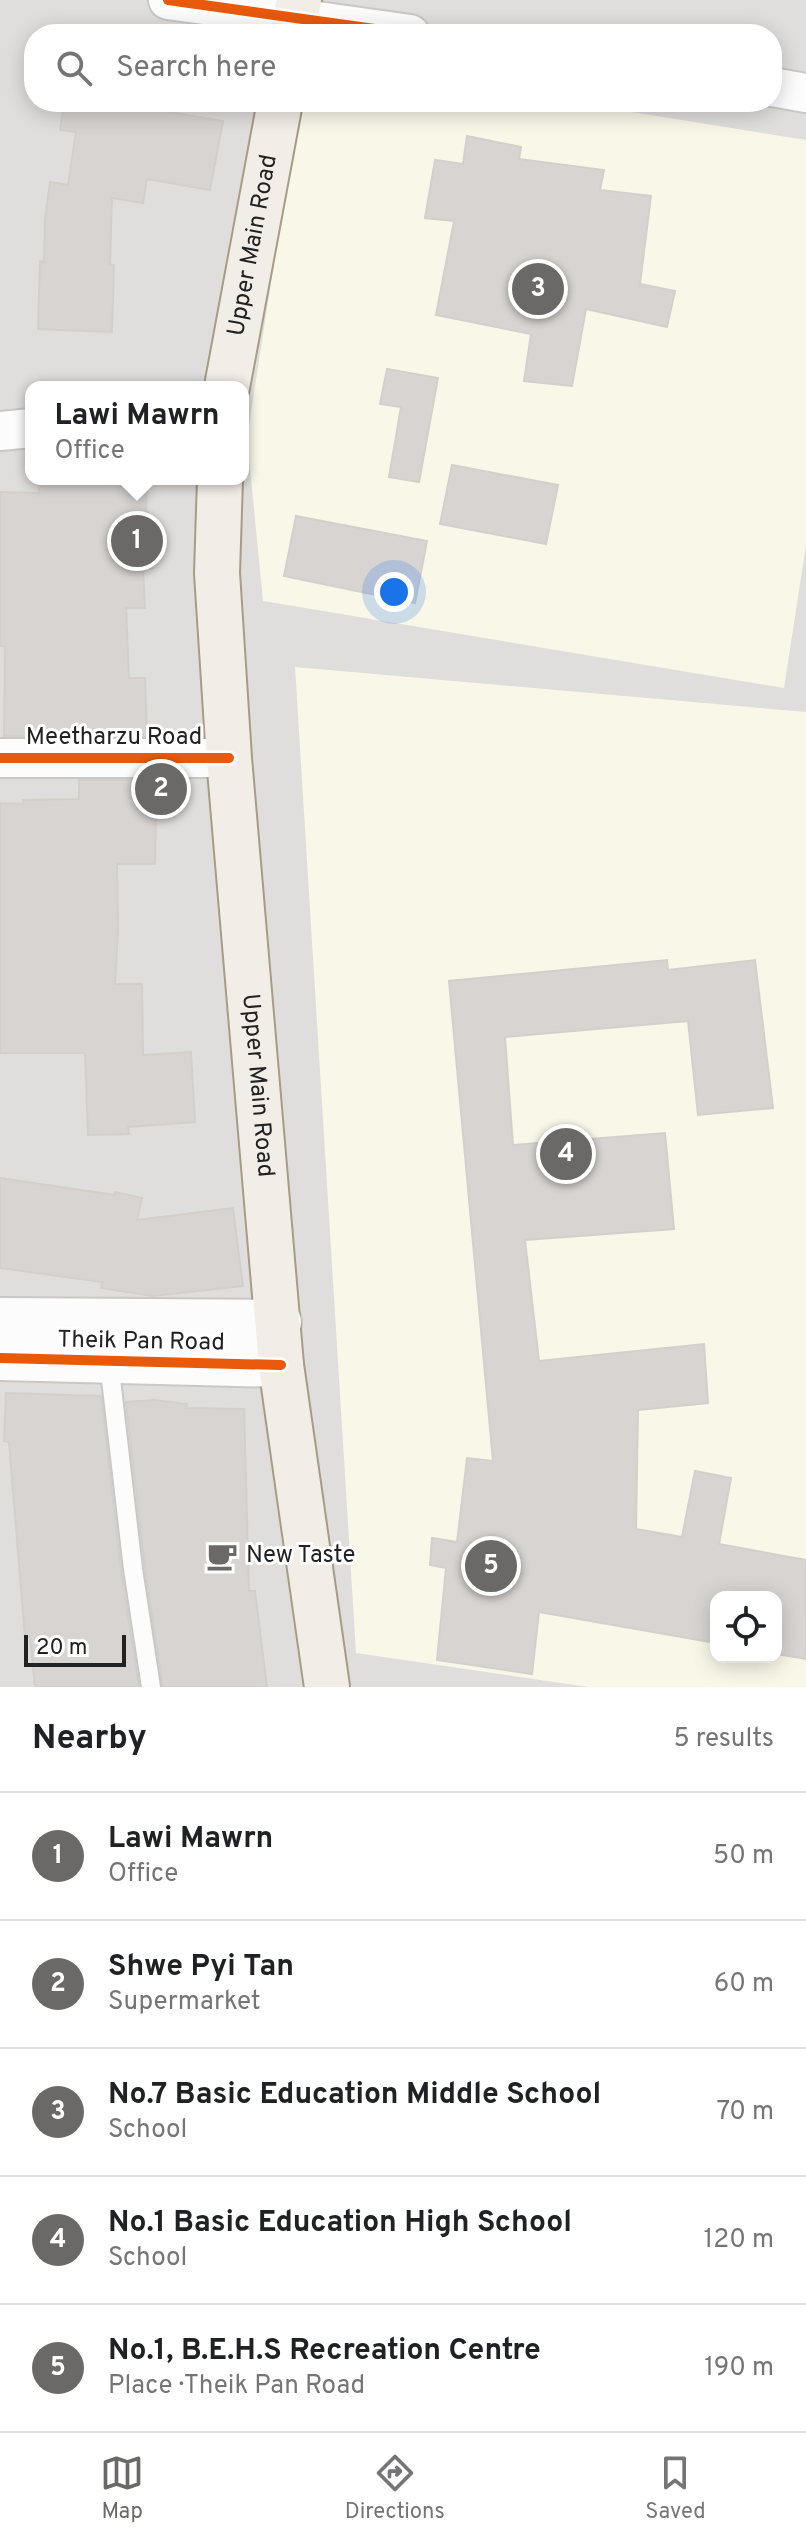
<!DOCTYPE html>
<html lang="en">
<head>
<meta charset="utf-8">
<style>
	:root { --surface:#fff; --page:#f6f6f6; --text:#202124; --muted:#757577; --line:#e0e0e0; --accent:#6a6968 }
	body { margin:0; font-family:Overpass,sans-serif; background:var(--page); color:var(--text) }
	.controls { position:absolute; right:24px; bottom:24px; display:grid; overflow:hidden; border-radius:16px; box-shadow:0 4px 20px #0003 }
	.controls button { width:72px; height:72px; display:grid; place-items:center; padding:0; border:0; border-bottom:2px solid var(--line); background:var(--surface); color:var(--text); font:40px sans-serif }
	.scale { position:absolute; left:24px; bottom:20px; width:102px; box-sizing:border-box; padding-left:8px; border:4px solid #222; border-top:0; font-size:22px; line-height:28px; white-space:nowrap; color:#222; -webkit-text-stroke:6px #fff; paint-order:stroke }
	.you { position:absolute; left:394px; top:592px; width:28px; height:28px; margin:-20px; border:6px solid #fff; border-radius:50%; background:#1a73e8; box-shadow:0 0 0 12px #1a73e833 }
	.badge { display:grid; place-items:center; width:52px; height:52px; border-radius:50%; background:var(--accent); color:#fff; font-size:26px; font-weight:700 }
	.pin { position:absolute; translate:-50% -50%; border:4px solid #fff; box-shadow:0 2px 8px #0006 }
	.popup { position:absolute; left:25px; top:381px; width:224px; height:104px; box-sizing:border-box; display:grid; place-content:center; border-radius:16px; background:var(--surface); filter:drop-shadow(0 2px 6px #0005); font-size:26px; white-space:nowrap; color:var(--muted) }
	.popup b { font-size:30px; color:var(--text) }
	.popup::after { content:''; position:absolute; left:50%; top:100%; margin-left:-16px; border:16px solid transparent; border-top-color:var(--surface) }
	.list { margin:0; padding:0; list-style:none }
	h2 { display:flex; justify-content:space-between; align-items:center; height:104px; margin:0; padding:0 32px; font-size:34px }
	h2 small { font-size:26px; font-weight:400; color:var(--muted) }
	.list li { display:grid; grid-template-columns:52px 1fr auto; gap:24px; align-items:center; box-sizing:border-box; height:128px; padding:0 32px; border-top:2px solid var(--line) }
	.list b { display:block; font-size:30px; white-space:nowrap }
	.list p { margin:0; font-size:26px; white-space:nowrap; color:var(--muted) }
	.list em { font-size:26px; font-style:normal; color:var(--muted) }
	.icon { flex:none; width:44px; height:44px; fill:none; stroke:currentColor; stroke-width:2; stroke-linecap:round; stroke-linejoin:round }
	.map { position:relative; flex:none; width:806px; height:1687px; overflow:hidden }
	.search { position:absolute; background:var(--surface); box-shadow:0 4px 20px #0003; left:24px; right:24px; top:24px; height:88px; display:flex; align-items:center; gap:20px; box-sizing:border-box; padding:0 28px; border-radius:32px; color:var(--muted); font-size:30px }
	.sheet { height:744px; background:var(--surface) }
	nav { display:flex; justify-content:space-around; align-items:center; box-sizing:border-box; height:112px; border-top:2px solid var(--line); background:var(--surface); font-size:22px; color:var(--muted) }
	nav a { display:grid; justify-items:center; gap:4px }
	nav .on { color:var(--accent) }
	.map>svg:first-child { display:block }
	.residential { fill:#dfdedc; fill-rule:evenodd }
	.education { fill:#f8f7e8; fill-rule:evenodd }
	.building { fill:#d7d4d2; stroke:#d3d0cc; stroke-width:2 }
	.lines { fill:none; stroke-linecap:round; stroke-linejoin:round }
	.service-casing { stroke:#c9c8c7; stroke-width:22 }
	.minor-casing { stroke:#c9c8c7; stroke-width:42 }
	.tertiary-casing { stroke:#c9c8c7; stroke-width:48 }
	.primary-casing { stroke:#a79c86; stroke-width:48 }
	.service { stroke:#fdfcfc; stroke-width:18 }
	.minor { stroke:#fdfcfc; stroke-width:38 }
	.tertiary { stroke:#fdfcfc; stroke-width:44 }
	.primary { stroke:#f3ede7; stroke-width:44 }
	.cycleway-casing { stroke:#fff; stroke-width:15 }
	.cycleway { stroke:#e8590c; stroke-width:10 }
	.labels { text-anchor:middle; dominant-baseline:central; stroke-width:6; stroke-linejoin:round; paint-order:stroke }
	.street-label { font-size:24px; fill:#222; stroke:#fff }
	.poi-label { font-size:24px; fill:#222; stroke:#fff; text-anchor:start }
</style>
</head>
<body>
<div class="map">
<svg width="806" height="1687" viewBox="0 0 806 1687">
	<rect width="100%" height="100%" fill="#f0eeeb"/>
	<path class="residential" d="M 0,0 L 806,0 L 806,1687 L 0,1687 ZM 34,34 L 772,34 L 772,102 L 34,102 ZM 31,387 L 243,387 L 243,479 L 31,479 ZM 716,1597 L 776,1597 L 776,1657 L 716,1657 Z"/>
	<path class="education" d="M 299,102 L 569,102 L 806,140 L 806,545 L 784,688 L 263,601 L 247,438 Z
		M 295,667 L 806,712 L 806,1687 L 588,1687 L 356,1653 ZM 716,1597 L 776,1597 L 776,1657 L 716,1657 Z"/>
	<path class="building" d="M 64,102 L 171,102 L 169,112 L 223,121 L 210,190 L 147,179 L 143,203 L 112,198 L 110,264 L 114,265 L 112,332 L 38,329 L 40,261 L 44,262 L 45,219 L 50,182 L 68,185 L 76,132 L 60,130 Z
		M 467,136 L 521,147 L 519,159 L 604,170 L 600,190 L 651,196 L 640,284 L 675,291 L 667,327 L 586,309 L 572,386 L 524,381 L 531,334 L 436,315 L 454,221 L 425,218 L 435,160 L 463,164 Z
		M 387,369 L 438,378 L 419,482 L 389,477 L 401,407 L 380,404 Z
		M 452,465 L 558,485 L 546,544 L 440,524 Z
		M 38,479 L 147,479 L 146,512 L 148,512 L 150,539 L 154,539 L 153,568 L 143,568 L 145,608 L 126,608 L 129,678 L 145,678 L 147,736 L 4,736 L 5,646 L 0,646 L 0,492 L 39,493 Z
		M 296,516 L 427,541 L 415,603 L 284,576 Z
		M 79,780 L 148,780 L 148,783 L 163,782 L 165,815 L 156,816 L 155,864 L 117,864 L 118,929 L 115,984 L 142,984 L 143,1055 L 191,1052 L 195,1122 L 128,1127 L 129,1134 L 88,1135 L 85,1053 L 0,1053 L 0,803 L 23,804 L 23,800 L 79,799 Z
		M 667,960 L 668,970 L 755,960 L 773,1108 L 698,1115 L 688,1021 L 505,1037 L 513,1145 L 665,1133 L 674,1229 L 525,1240 L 539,1361 L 704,1344 L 708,1403 L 638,1410 L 636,1529 L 682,1537 L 695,1471 L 731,1478 L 719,1544 L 806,1560 L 806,1659 L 776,1654 L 776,1597 L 716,1597 L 716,1643 L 539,1612 L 532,1674 L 437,1660 L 446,1568 L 430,1565 L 432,1538 L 457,1542 L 467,1458 L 493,1461 L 449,981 Z
		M 0,1178 L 115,1195 L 115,1192 L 142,1198 L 137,1220 L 233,1208 L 243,1286 L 153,1296 L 101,1288 L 102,1282 L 0,1268 Z
		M 6,1393 L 101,1396 L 121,1571 L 139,1687 L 35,1687 L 30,1637 L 25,1637 L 9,1442 L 4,1441 Z
		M 155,1400 L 187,1404 L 186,1408 L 244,1409 L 249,1591 L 255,1591 L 267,1687 L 163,1687 L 145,1567 L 126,1402 Z"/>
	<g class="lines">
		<g class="service-casing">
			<path id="service" d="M 109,1362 L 133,1569 L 151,1687"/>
		</g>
		<g class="minor-casing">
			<path id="minor" d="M 168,0 L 410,34
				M 772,87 L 806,93
				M 0,431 L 31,428
				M 0,758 L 229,758"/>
		</g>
		<g class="tertiary-casing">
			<path id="tertiary" d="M 0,1320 L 279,1322
				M 0,1358 L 281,1365"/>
		</g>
		<g class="primary-casing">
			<g id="primary">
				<path d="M 292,34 L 299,0"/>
				<path id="s1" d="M 227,387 L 280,102"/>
				<path id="s2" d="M 220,479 L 217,573 L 229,758 L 281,1365 L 327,1687"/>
			</g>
		</g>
		<use href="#service" class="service"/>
		<use href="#minor" class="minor"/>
		<use href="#tertiary" class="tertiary"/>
		<use href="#primary" class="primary"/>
		<g class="cycleway-casing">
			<path id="cycleway" d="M 168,0 L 410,34
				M 0,758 L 229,758
				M 0,1358 L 281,1365"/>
		</g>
		<use href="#cycleway" class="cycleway"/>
	</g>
	<defs>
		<g id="cafe-bare" transform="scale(2.4)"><path d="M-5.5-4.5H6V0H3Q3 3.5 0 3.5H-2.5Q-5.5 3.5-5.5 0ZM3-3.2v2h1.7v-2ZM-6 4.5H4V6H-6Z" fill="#6a6968" stroke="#fff" stroke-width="2.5" paint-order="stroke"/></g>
	</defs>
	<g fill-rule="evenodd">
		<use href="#cafe-bare" x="222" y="1556"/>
	</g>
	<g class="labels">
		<g class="street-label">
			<text stroke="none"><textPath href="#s1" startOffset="144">Upper Main Road</textPath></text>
			<text x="114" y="738">Meetharzu Road</text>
			<text stroke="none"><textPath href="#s2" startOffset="608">Upper Main Road</textPath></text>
			<text transform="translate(141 1342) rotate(1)">Theik Pan Road</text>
		</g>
		<g class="poi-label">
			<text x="246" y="1556">New Taste</text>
		</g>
	</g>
</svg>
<div class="controls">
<button><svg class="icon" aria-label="locate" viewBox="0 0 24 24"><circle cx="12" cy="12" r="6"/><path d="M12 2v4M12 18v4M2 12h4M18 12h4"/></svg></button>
</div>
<div class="scale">20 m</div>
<div class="you"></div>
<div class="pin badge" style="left:137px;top:541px">1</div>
<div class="popup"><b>Lawi Mawrn</b>Office</div>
<div class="pin badge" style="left:161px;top:789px">2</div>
<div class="pin badge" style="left:538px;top:289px">3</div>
<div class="pin badge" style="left:566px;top:1154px">4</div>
<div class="pin badge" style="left:491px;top:1566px">5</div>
<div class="search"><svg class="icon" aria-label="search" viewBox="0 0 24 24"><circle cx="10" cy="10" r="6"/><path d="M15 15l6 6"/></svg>Search here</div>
</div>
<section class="sheet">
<h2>Nearby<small>5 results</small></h2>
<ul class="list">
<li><span class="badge">1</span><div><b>Lawi Mawrn</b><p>Office</p></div><em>50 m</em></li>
<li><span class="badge">2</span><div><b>Shwe Pyi Tan</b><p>Supermarket</p></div><em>60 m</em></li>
<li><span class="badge">3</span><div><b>No.7 Basic Education Middle School</b><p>School</p></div><em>70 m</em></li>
<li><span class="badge">4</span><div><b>No.1 Basic Education High School</b><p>School</p></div><em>120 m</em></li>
<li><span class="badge">5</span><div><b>No.1, B.E.H.S Recreation Centre</b><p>Place · Theik Pan Road</p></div><em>190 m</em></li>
</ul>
</section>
<nav>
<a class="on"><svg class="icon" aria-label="map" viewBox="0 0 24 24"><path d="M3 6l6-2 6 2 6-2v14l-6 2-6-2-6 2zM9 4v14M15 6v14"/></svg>Map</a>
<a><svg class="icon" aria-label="directions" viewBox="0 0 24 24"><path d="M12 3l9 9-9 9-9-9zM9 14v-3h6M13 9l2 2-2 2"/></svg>Directions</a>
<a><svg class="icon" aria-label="saved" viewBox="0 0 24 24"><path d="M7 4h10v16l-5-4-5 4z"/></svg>Saved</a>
</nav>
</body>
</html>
